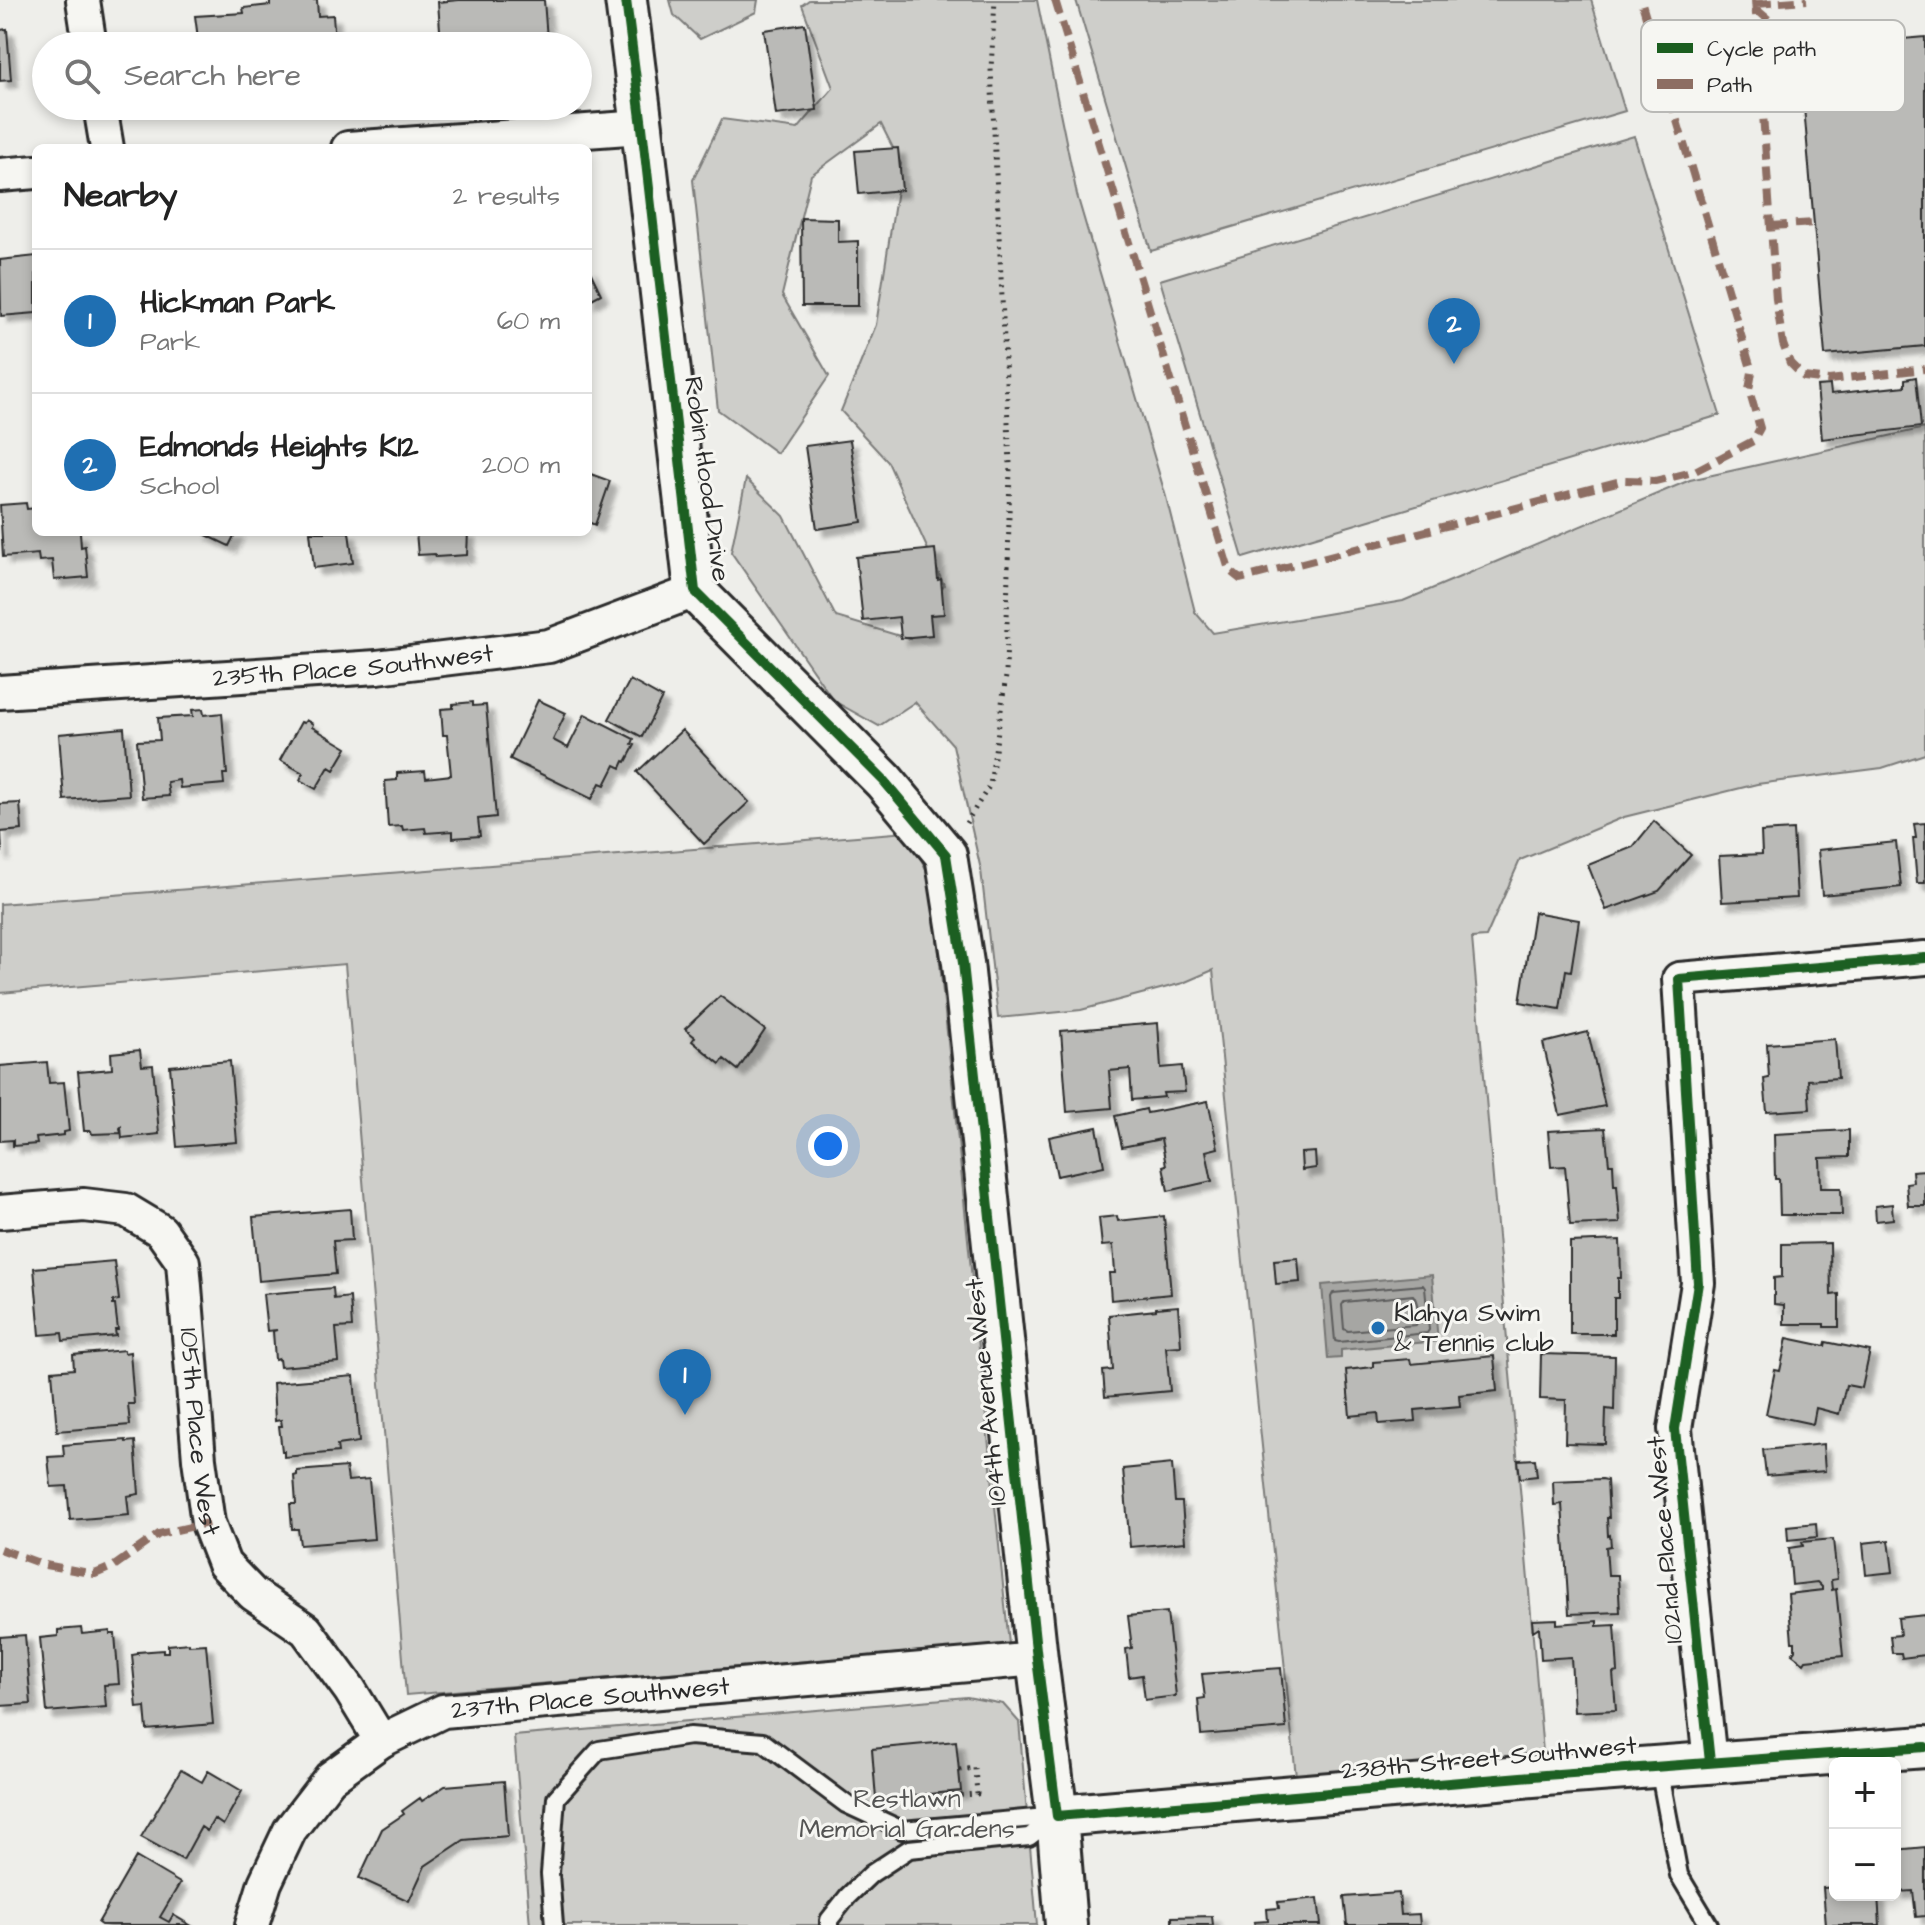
<!DOCTYPE html>
<html lang="en">
<head>
<meta charset="utf-8">
<style>
	:root { --surface:#fff; --page:#f2f2f2; --text:#222; --muted:#767676; --line:#e0e0e0; --accent:#1f6fb2 }
	body { margin:0; font-family:"Architects Daughter",sans-serif; background:var(--page); color:var(--text) }
	.controls { position:absolute; right:24px; bottom:24px; display:grid; overflow:hidden; border-radius:12px; box-shadow:0 4px 12px #0003 }
	.controls button { width:72px; height:72px; display:grid; place-items:center; padding:0; border:0; border-bottom:2px solid var(--line); background:var(--surface); color:var(--text); font:40px sans-serif }
	.you { position:absolute; left:828px; top:1146px; width:28px; height:28px; margin:-20px; border:6px solid #fff; border-radius:50%; background:#1a73e8; box-shadow:0 0 0 12px #1a73e833 }
	.badge { display:grid; place-items:center; width:52px; height:52px; border-radius:50%; background:var(--accent); color:#fff; font-size:26px; font-weight:700 }
	.pin { position:absolute; translate:-50% -66px; filter:drop-shadow(0 2px 4px #0008) }
	.pin::after { content:''; position:absolute; top:42px; width:28px; height:24px; background:inherit; clip-path:polygon(0 0,100% 0,50% 100%) }
	.list { margin:0; padding:0; list-style:none }
	h2 { display:flex; justify-content:space-between; align-items:center; height:104px; margin:0; padding:0 32px; font-size:34px }
	h2 small { font-size:26px; font-weight:400; color:var(--muted) }
	.list li { display:grid; grid-template-columns:52px 1fr auto; gap:24px; align-items:center; box-sizing:border-box; height:144px; padding:0 32px; border-top:2px solid var(--line) }
	.list b { display:block; font-size:30px; white-space:nowrap }
	.list p { margin:0; font-size:26px; white-space:nowrap; color:var(--muted) }
	.list em { font-size:26px; font-style:normal; color:var(--muted) }
	.icon { flex:none; width:44px; height:44px; fill:none; stroke:currentColor; stroke-width:2; stroke-linecap:round; stroke-linejoin:round }
	.map { position:relative; flex:none; width:1925px; height:1925px; overflow:hidden }
	.search { position:absolute; background:var(--surface); box-shadow:0 4px 12px #0003; left:32px; top:32px; width:560px; height:88px; display:flex; align-items:center; gap:20px; box-sizing:border-box; padding:0 28px; border-radius:44px; color:var(--muted); font-size:30px }
	.panel { position:absolute; background:var(--surface); box-shadow:0 4px 12px #0003; left:32px; top:144px; width:560px; height:392px; border-radius:12px }
	.map>svg:first-child { display:block }
	.green { fill:#cececa; stroke:#7c7c7a; stroke-width:2 }
	.water { fill:#a6a6a3; stroke:#757573; stroke-width:2 }
	.lines { fill:none; stroke-linecap:round; stroke-linejoin:round }
	.shore { stroke:#5c5c5b; stroke-width:2 }
	.building { fill:#babab7; stroke:#2b2b2b; stroke-width:2; filter:url(#shadow) }
	.service-casing { stroke:#2b2b2b; stroke-width:22 }
	.minor-casing { stroke:#2b2b2b; stroke-width:38 }
	.tertiary-casing { stroke:#2b2b2b; stroke-width:46 }
	.path { stroke:#2b2b2b; stroke-width:5; stroke-dasharray:2 6; stroke-linecap:butt }
	.service { stroke:#f6f6f2; stroke-width:16 }
	.minor { stroke:#f6f6f2; stroke-width:32 }
	.tertiary { stroke:#f6f6f2; stroke-width:40 }
	.quiet { stroke:#8d6e63; stroke-width:8; stroke-dasharray:16 8; stroke-linecap:butt }
	.cycleway-casing { stroke:#f6f6f2; stroke-width:15 }
	.cycleway { stroke:#1b5e20; stroke-width:10 }
	.poi-dot { fill:#1f6fb2; stroke:#f6f6f2; stroke-width:3 }
	.labels { text-anchor:middle; dominant-baseline:central; stroke-width:6; stroke-linejoin:round; paint-order:stroke }
	.street-label { font-size:26px; fill:#2b2b2b; stroke:#f6f6f2 }
	.poi-label { font-size:26px; fill:#2b2b2b; stroke:#f6f6f2; text-anchor:start }
	.park-label { font-size:26px; fill:#545453; stroke:#f6f6f2 }
	.key { fill:#f6f6f2; stroke:#b9b9b6; stroke-width:2 }
	.key-label { font-size:22px; fill:#2b2b2b }
</style>
</head>
<body>
<div class="map">
<svg width="1925" height="1925" viewBox="0 0 1925 1925">
	<defs>
		<filter id="shadow"><feDropShadow dx="7" dy="7" stdDeviation="2" flood-color="#0004"/></filter>
	</defs>
	<rect width="100%" height="100%" fill="#eeeeea"/>
	<filter id="ink" filterUnits="userSpaceOnUse"><feTurbulence type="fractalNoise" baseFrequency=".0125" numOctaves="2"/><feDisplacementMap in="SourceGraphic" scale="16" xChannelSelector="R" yChannelSelector="G"/><feConvolveMatrix kernelMatrix="1 2 1 2 8 2 1 2 1" color-interpolation-filters="sRGB"/></filter>
	<g filter="url(#ink)">
		<path class="green" d="M 670,0 L 758,0 L 756,12 L 700,39 L 674,15 Z
			M 809,0 L 1037,0 L 1077,195 L 1166,497 L 1195,612 L 1213,633 L 1403,601 L 1690,480 L 1925,428 L 1925,754 L 1882,768 L 1757,784 L 1624,817 L 1520,860 L 1486,937 L 1472,938 L 1545,1775 L 1298,1796 L 1213,970 L 1183,983 L 1081,1010 L 998,1018 L 981,870 L 953,745 L 915,702 L 879,726 L 834,701 L 731,552 L 746,479 L 784,516 L 836,617 L 910,639 L 944,585 L 888,462 L 841,411 L 876,325 L 901,164 L 881,124 L 811,175 L 782,295 L 829,376 L 777,453 L 718,410 L 693,180 L 722,119 L 798,129 L 833,88 L 802,5 Z
			M 1076,0 L 1591,0 L 1625,111 L 1151,251 Z
			M 1634,136 L 1720,415 L 1243,558 L 1160,280 Z
			M 907,832 L 926,869 L 935,914 L 1009,1644 L 406,1695 L 345,964 L 0,993 L 0,904 Z
			M 967,1697 L 1003,1704 L 1019,1722 L 1037,1925 L 530,1925 L 514,1736 Z"/>
		<path class="water" d="M 1432,1275 L 1438,1341 L 1341,1350 L 1341,1358 L 1328,1359 L 1322,1285 Z"/>
		<g class="lines">
			<path class="shore" d="M 1423,1285 L 1425,1288 L 1429,1330 L 1427,1333 L 1339,1342 L 1335,1341 L 1331,1297 L 1333,1293 Z
				M 1413,1295 C 1418,1301 1420,1318 1416,1325 L 1348,1331 L 1344,1329 L 1342,1305 L 1344,1302 Z"/>
		</g>
		<path class="building" d="M 270,0 L 317,0 L 318,16 L 333,15 L 335,43 L 319,44 L 319,46 L 199,46 L 195,16 L 244,13 L 243,8 L 270,5 Z
			M 544,0 L 547,39 L 462,46 L 462,43 L 441,44 L 438,2 L 459,0 Z
			M 805,24 L 817,110 L 776,115 L 764,30 Z
			M 7,29 L 11,80 L 0,81 L 0,30 Z
			M 1925,37 L 1925,346 L 1825,355 L 1799,48 Z
			M 898,148 L 902,190 L 859,194 L 855,151 Z
			M 801,218 L 838,219 L 838,242 L 858,241 L 858,306 L 802,306 Z
			M 36,256 L 36,313 L 1,316 L 0,260 Z
			M 588,267 L 601,294 L 588,301 Z
			M 1916,377 L 1921,427 L 1822,439 L 1817,386 L 1830,385 L 1831,394 L 1905,386 L 1905,379 Z
			M 850,440 L 862,522 L 817,529 L 805,446 Z
			M 588,473 L 610,481 L 595,525 L 588,522 Z
			M 26,503 L 27,509 L 36,508 L 36,532 L 80,532 L 81,547 L 85,546 L 88,577 L 54,580 L 52,560 L 39,561 L 38,554 L 3,557 L 0,505 Z
			M 200,532 L 236,532 L 229,546 Z
			M 310,532 L 349,532 L 353,563 L 314,568 Z
			M 416,532 L 468,532 L 467,555 L 436,557 L 435,554 L 418,555 Z
			M 935,549 L 938,580 L 941,579 L 944,614 L 930,615 L 932,635 L 901,638 L 899,617 L 863,621 L 856,557 Z
			M 630,680 L 662,698 L 642,737 L 609,719 Z
			M 538,700 L 566,713 L 553,740 L 568,748 L 585,714 L 634,739 L 632,744 L 635,745 L 626,762 L 624,761 L 621,768 L 615,765 L 605,785 L 600,783 L 592,799 L 510,759 Z
			M 473,702 L 473,706 L 486,705 L 496,817 L 478,819 L 480,836 L 453,838 L 453,831 L 426,833 L 425,828 L 403,830 L 402,826 L 388,827 L 385,781 L 397,780 L 397,773 L 425,771 L 426,778 L 451,775 L 447,735 L 443,735 L 441,709 L 453,708 L 453,704 Z
			M 203,709 L 204,715 L 222,713 L 227,774 L 223,774 L 224,784 L 180,788 L 179,780 L 167,782 L 169,796 L 142,798 L 137,741 L 160,740 L 158,718 L 193,716 L 192,710 Z
			M 306,720 L 313,724 L 312,727 L 347,748 L 334,770 L 329,767 L 316,789 L 300,780 L 303,773 L 280,760 L 301,722 L 304,723 Z
			M 124,728 L 129,795 L 64,800 L 59,734 Z
			M 682,730 L 749,802 L 704,844 L 637,772 Z
			M 20,803 L 22,830 L 1,832 L 2,852 L 0,852 L 0,804 Z
			M 1654,821 L 1691,855 L 1659,891 L 1606,910 L 1588,865 L 1633,847 Z
			M 1925,823 L 1925,883 L 1917,883 L 1913,838 L 1916,838 L 1914,824 Z
			M 1793,830 L 1797,898 L 1722,902 L 1719,856 L 1762,854 L 1761,832 Z
			M 1896,842 L 1901,887 L 1822,895 L 1818,850 Z
			M 1534,912 L 1579,920 L 1571,971 L 1566,970 L 1560,1009 L 1520,1002 Z
			M 720,996 L 765,1030 L 738,1070 L 724,1059 L 720,1064 L 692,1041 L 695,1037 L 685,1029 Z
			M 1158,1023 L 1161,1068 L 1182,1066 L 1185,1092 L 1163,1093 L 1164,1097 L 1132,1100 L 1130,1069 L 1109,1071 L 1112,1108 L 1067,1112 L 1061,1031 Z
			M 1588,1032 L 1605,1106 L 1560,1115 L 1543,1043 Z
			M 1835,1039 L 1838,1078 L 1808,1080 L 1810,1109 L 1767,1112 L 1764,1079 L 1769,1078 L 1767,1044 Z
			M 140,1050 L 142,1066 L 153,1065 L 159,1134 L 122,1138 L 121,1127 L 120,1128 L 121,1133 L 92,1134 L 91,1131 L 84,1131 L 78,1072 L 112,1069 L 111,1053 Z
			M 230,1061 L 237,1142 L 177,1147 L 170,1066 Z
			M 47,1062 L 49,1083 L 64,1082 L 69,1131 L 64,1132 L 64,1135 L 36,1138 L 37,1144 L 13,1146 L 13,1140 L 0,1141 L 0,1066 Z
			M 1208,1101 L 1218,1148 L 1206,1151 L 1212,1181 L 1168,1191 L 1163,1166 L 1166,1165 L 1161,1139 L 1122,1147 L 1115,1116 L 1146,1109 L 1147,1113 L 1158,1111 Z
			M 1097,1127 L 1104,1166 L 1057,1176 L 1049,1137 Z
			M 1605,1128 L 1609,1164 L 1613,1164 L 1614,1185 L 1617,1185 L 1620,1223 L 1570,1225 L 1565,1166 L 1551,1167 L 1548,1131 Z
			M 1849,1130 L 1849,1157 L 1820,1158 L 1821,1188 L 1841,1188 L 1842,1215 L 1780,1215 L 1779,1179 L 1775,1179 L 1774,1134 Z
			M 1315,1152 L 1316,1168 L 1302,1170 L 1301,1153 Z
			M 1925,1170 L 1925,1206 L 1908,1206 L 1906,1183 L 1913,1182 L 1912,1171 Z
			M 1892,1204 L 1893,1219 L 1876,1221 L 1875,1206 Z
			M 350,1209 L 352,1240 L 333,1241 L 336,1274 L 259,1281 L 253,1217 Z
			M 1117,1216 L 1118,1221 L 1164,1216 L 1171,1294 L 1111,1300 L 1109,1273 L 1115,1273 L 1113,1245 L 1102,1246 L 1099,1218 Z
			M 1620,1240 L 1621,1278 L 1618,1278 L 1618,1298 L 1614,1298 L 1614,1334 L 1570,1334 L 1570,1242 Z
			M 1830,1243 L 1831,1295 L 1839,1294 L 1839,1327 L 1824,1327 L 1824,1324 L 1784,1324 L 1784,1305 L 1774,1304 L 1774,1278 L 1782,1277 L 1782,1244 Z
			M 1298,1258 L 1300,1282 L 1276,1284 L 1274,1260 Z
			M 114,1261 L 119,1300 L 113,1301 L 113,1305 L 115,1305 L 118,1330 L 115,1330 L 116,1336 L 63,1341 L 62,1333 L 40,1335 L 34,1268 Z
			M 333,1288 L 334,1299 L 350,1297 L 352,1327 L 336,1328 L 339,1362 L 280,1367 L 279,1359 L 275,1360 L 273,1331 L 277,1330 L 267,1331 L 263,1294 Z
			M 1178,1306 L 1181,1346 L 1166,1347 L 1170,1391 L 1105,1397 L 1103,1371 L 1113,1370 L 1109,1315 L 1156,1310 L 1156,1308 Z
			M 1787,1338 L 1825,1346 L 1826,1342 L 1870,1351 L 1862,1388 L 1846,1385 L 1839,1414 L 1816,1408 L 1813,1424 L 1766,1414 L 1775,1370 L 1780,1371 Z
			M 124,1350 L 124,1353 L 130,1352 L 134,1404 L 128,1404 L 130,1425 L 57,1431 L 52,1371 L 74,1369 L 73,1355 Z
			M 1541,1354 L 1615,1356 L 1614,1410 L 1606,1409 L 1605,1444 L 1565,1443 L 1566,1400 L 1540,1399 Z
			M 1494,1356 L 1497,1391 L 1459,1395 L 1460,1406 L 1415,1410 L 1416,1421 L 1379,1424 L 1378,1413 L 1350,1416 L 1346,1370 L 1373,1367 L 1373,1362 L 1410,1359 L 1411,1364 Z
			M 354,1376 L 359,1442 L 337,1445 L 338,1452 L 284,1457 L 284,1451 L 282,1451 L 279,1426 L 282,1426 L 281,1420 L 275,1421 L 273,1383 Z
			M 126,1440 L 126,1442 L 135,1441 L 139,1494 L 127,1496 L 129,1515 L 70,1520 L 67,1486 L 51,1487 L 48,1457 L 64,1456 L 63,1445 Z
			M 1823,1444 L 1825,1471 L 1766,1476 L 1763,1450 Z
			M 1535,1459 L 1537,1476 L 1520,1478 L 1518,1460 Z
			M 1172,1464 L 1175,1502 L 1182,1502 L 1185,1542 L 1130,1547 L 1123,1469 Z
			M 346,1467 L 348,1481 L 369,1479 L 374,1539 L 300,1545 L 298,1529 L 292,1529 L 290,1504 L 296,1504 L 294,1476 L 297,1475 L 297,1471 Z
			M 1602,1479 L 1607,1480 L 1609,1518 L 1607,1518 L 1608,1536 L 1610,1535 L 1611,1546 L 1606,1547 L 1608,1575 L 1618,1575 L 1620,1612 L 1569,1614 L 1562,1504 L 1554,1505 L 1553,1481 Z
			M 1816,1523 L 1817,1537 L 1788,1540 L 1787,1526 Z
			M 1833,1539 L 1837,1579 L 1831,1580 L 1832,1590 L 1836,1589 L 1843,1656 L 1806,1660 L 1804,1663 L 1792,1654 L 1795,1650 L 1795,1642 L 1792,1642 L 1788,1594 L 1822,1590 L 1822,1587 L 1817,1582 L 1792,1585 L 1789,1548 L 1803,1546 L 1802,1542 Z
			M 1889,1540 L 1893,1572 L 1866,1575 L 1863,1543 Z
			M 1167,1612 L 1176,1696 L 1145,1700 L 1142,1675 L 1129,1677 L 1126,1649 L 1132,1648 L 1128,1616 Z
			M 1925,1615 L 1925,1655 L 1902,1658 L 1901,1653 L 1892,1653 L 1890,1636 L 1900,1635 L 1898,1618 Z
			M 1557,1619 L 1557,1624 L 1597,1621 L 1597,1626 L 1615,1625 L 1618,1672 L 1613,1673 L 1616,1710 L 1574,1712 L 1571,1657 L 1541,1659 L 1539,1627 L 1533,1631 L 1532,1620 Z
			M 81,1628 L 82,1634 L 110,1631 L 110,1634 L 115,1634 L 119,1684 L 104,1685 L 106,1707 L 47,1712 L 40,1638 L 58,1636 L 58,1630 Z
			M 25,1635 L 31,1704 L 0,1706 L 0,1637 Z
			M 189,1643 L 189,1645 L 206,1644 L 213,1724 L 147,1730 L 145,1707 L 137,1708 L 132,1655 L 138,1654 L 138,1652 L 163,1650 L 163,1652 L 168,1652 L 168,1645 Z
			M 1281,1668 L 1286,1728 L 1201,1735 L 1198,1699 L 1205,1698 L 1202,1674 Z
			M 956,1741 L 961,1791 L 876,1799 L 872,1749 Z
			M 181,1770 L 202,1782 L 208,1771 L 242,1791 L 223,1825 L 214,1819 L 207,1831 L 201,1827 L 183,1860 L 141,1837 Z
			M 504,1781 L 508,1836 L 464,1840 L 425,1866 L 409,1901 L 359,1878 L 382,1829 L 404,1814 L 402,1811 L 420,1798 L 422,1801 L 445,1786 Z
			M 1925,1847 L 1925,1916 L 1916,1917 L 1913,1891 L 1897,1892 L 1895,1850 Z
			M 136,1857 L 180,1883 L 160,1917 L 169,1922 L 173,1915 L 190,1925 L 101,1925 L 98,1923 Z
			M 1835,1887 L 1835,1895 L 1878,1895 L 1880,1925 L 1826,1925 L 1823,1888 Z
			M 1399,1893 L 1401,1915 L 1419,1914 L 1420,1925 L 1347,1925 L 1344,1897 Z
			M 1318,1898 L 1321,1925 L 1255,1925 L 1254,1922 L 1268,1921 L 1267,1909 L 1279,1908 L 1278,1902 Z
			M 1212,1916 L 1213,1925 L 1172,1925 L 1172,1917 Z"/>
		<g class="lines">
			<g class="service-casing">
				<path id="service" d="M 1659,1768 L 1679,1875 L 1709,1925
					M 554,1925 L 550,1874 L 556,1798 L 599,1750 L 690,1736 L 763,1742 L 846,1804 L 902,1830 L 1057,1816
					M 829,1925 L 829,1920 L 848,1896 L 871,1874 L 909,1849 L 1029,1837 L 1055,1817"/>
			</g>
			<g class="minor-casing">
				<g id="minor">
					<path d="M 83,0 L 90,46"/>
					<path d="M 100,106 L 107,148"/>
					<path d="M 348,148 L 642,127"/>
					<path d="M 0,175 L 36,172"/>
					<path id="s1" d="M 0,692 L 377,667 L 549,646 L 695,591"/>
					<path id="s2" d="M 0,1212 L 84,1205 L 126,1210 L 161,1231 L 183,1262 L 199,1459 L 208,1523 L 224,1564 L 253,1594 L 306,1630 L 350,1690 L 381,1741"/>
					<path d="M 1710,1762 L 1675,1429 L 1698,1283 L 1679,979 L 1925,958"/>
					<path id="s3" d="M 252,1925 L 265,1883 L 290,1830 L 330,1778 L 381,1741 L 443,1711 L 1037,1659"/>
				</g>
			</g>
			<g class="tertiary-casing">
				<path id="tertiary" d="M 626,0 L 642,127 L 695,591 L 884,781 L 946,855 L 963,963 L 1037,1659 L 1057,1816 L 1066,1925
					M 1057,1816 L 1545,1775 L 1925,1747"/>
			</g>
			<path class="path" d="M 966,823 L 990,785 L 1006,676 L 1010,464 L 991,69 L 995,0
				M 897,1800 L 977,1794 L 975,1768 L 959,1770"/>
			<use href="#service" class="service"/>
			<use href="#minor" class="minor"/>
			<use href="#tertiary" class="tertiary"/>
			<path class="quiet" d="M 1055,0 L 1229,570 L 1240,579 L 1625,480 L 1655,481 L 1693,472 L 1753,441 L 1760,428 L 1749,390 L 1752,372 L 1641,0
				M 1755,0 L 1776,299 L 1783,344 L 1790,363 L 1804,377 L 1829,380 L 1925,369
				M 1756,4 L 1807,0
				M 1756,9 L 1797,44
				M 1666,83 L 1761,75
				M 1771,226 L 1814,223
				M 0,1549 L 45,1565 L 95,1574 L 114,1566 L 159,1534 L 208,1523"/>
			<g class="cycleway-casing">
				<path id="cycleway" d="M 626,0 L 642,127 L 695,591 L 884,781 L 946,855 L 963,963 L 1037,1659 L 1057,1816 L 1545,1775 L 1925,1747
					M 1710,1762 L 1675,1429 L 1698,1283 L 1679,979 L 1925,958"/>
			</g>
			<use href="#cycleway" class="cycleway"/>
		</g>
	</g>
	<circle class="poi-dot" cx="1378" cy="1328" r="8"/>
	<g class="labels">
		<g class="street-label">
			<text transform="translate(707 479) rotate(82)">Robin Hood Drive</text>
			<text stroke="none"><textPath href="#s1" startOffset="354">235th Place Southwest</textPath></text>
			<text transform="translate(986 1392) rotate(-96)">104th Avenue West</text>
			<text stroke="none"><textPath href="#s2" startOffset="376">105th Place West</textPath></text>
			<text transform="translate(1665 1540) rotate(-95)">102nd Place West</text>
			<text stroke="none"><textPath href="#s3" startOffset="448">237th Place Southwest</textPath></text>
			<text transform="translate(1489 1758) rotate(-5)">238th Street Southwest</text>
		</g>
		<g class="poi-label">
			<text x="1394" y="1313">Klahya Swim<tspan x="1394" dy="30">&amp; Tennis club</tspan></text>
		</g>
		<g class="park-label">
			<text x="907" y="1799">Restlawn<tspan x="907" dy="30">Memorial Gardens</tspan></text>
		</g>
	</g>
	<rect x="1641" y="20" width="264" height="92" rx="12" class="key"/>
	<rect x="1657" y="43" width="36" height="10" fill="#1b5e20"/>
	<rect x="1657" y="79" width="36" height="10" fill="#8d6e63"/>
	<g class="key-label">
		<text x="1707" y="56">Cycle path</text>
		<text x="1707" y="92">Path</text>
	</g>
</svg>
<div class="controls">
<button>+</button>
<button>−</button>
</div>
<div class="you"></div>
<div class="pin badge" style="left:685px;top:1415px">1</div>
<div class="pin badge" style="left:1454px;top:364px">2</div>
<div class="search"><svg class="icon" aria-label="search" viewBox="0 0 24 24"><circle cx="10" cy="10" r="6"/><path d="M15 15l6 6"/></svg>Search here</div>
<section class="panel">
<h2>Nearby<small>2 results</small></h2>
<ul class="list">
<li><span class="badge">1</span><div><b>Hickman Park</b><p>Park</p></div><em>60 m</em></li>
<li><span class="badge">2</span><div><b>Edmonds Heights K12</b><p>School</p></div><em>200 m</em></li>
</ul>
</section>
</div>
</body>
</html>
